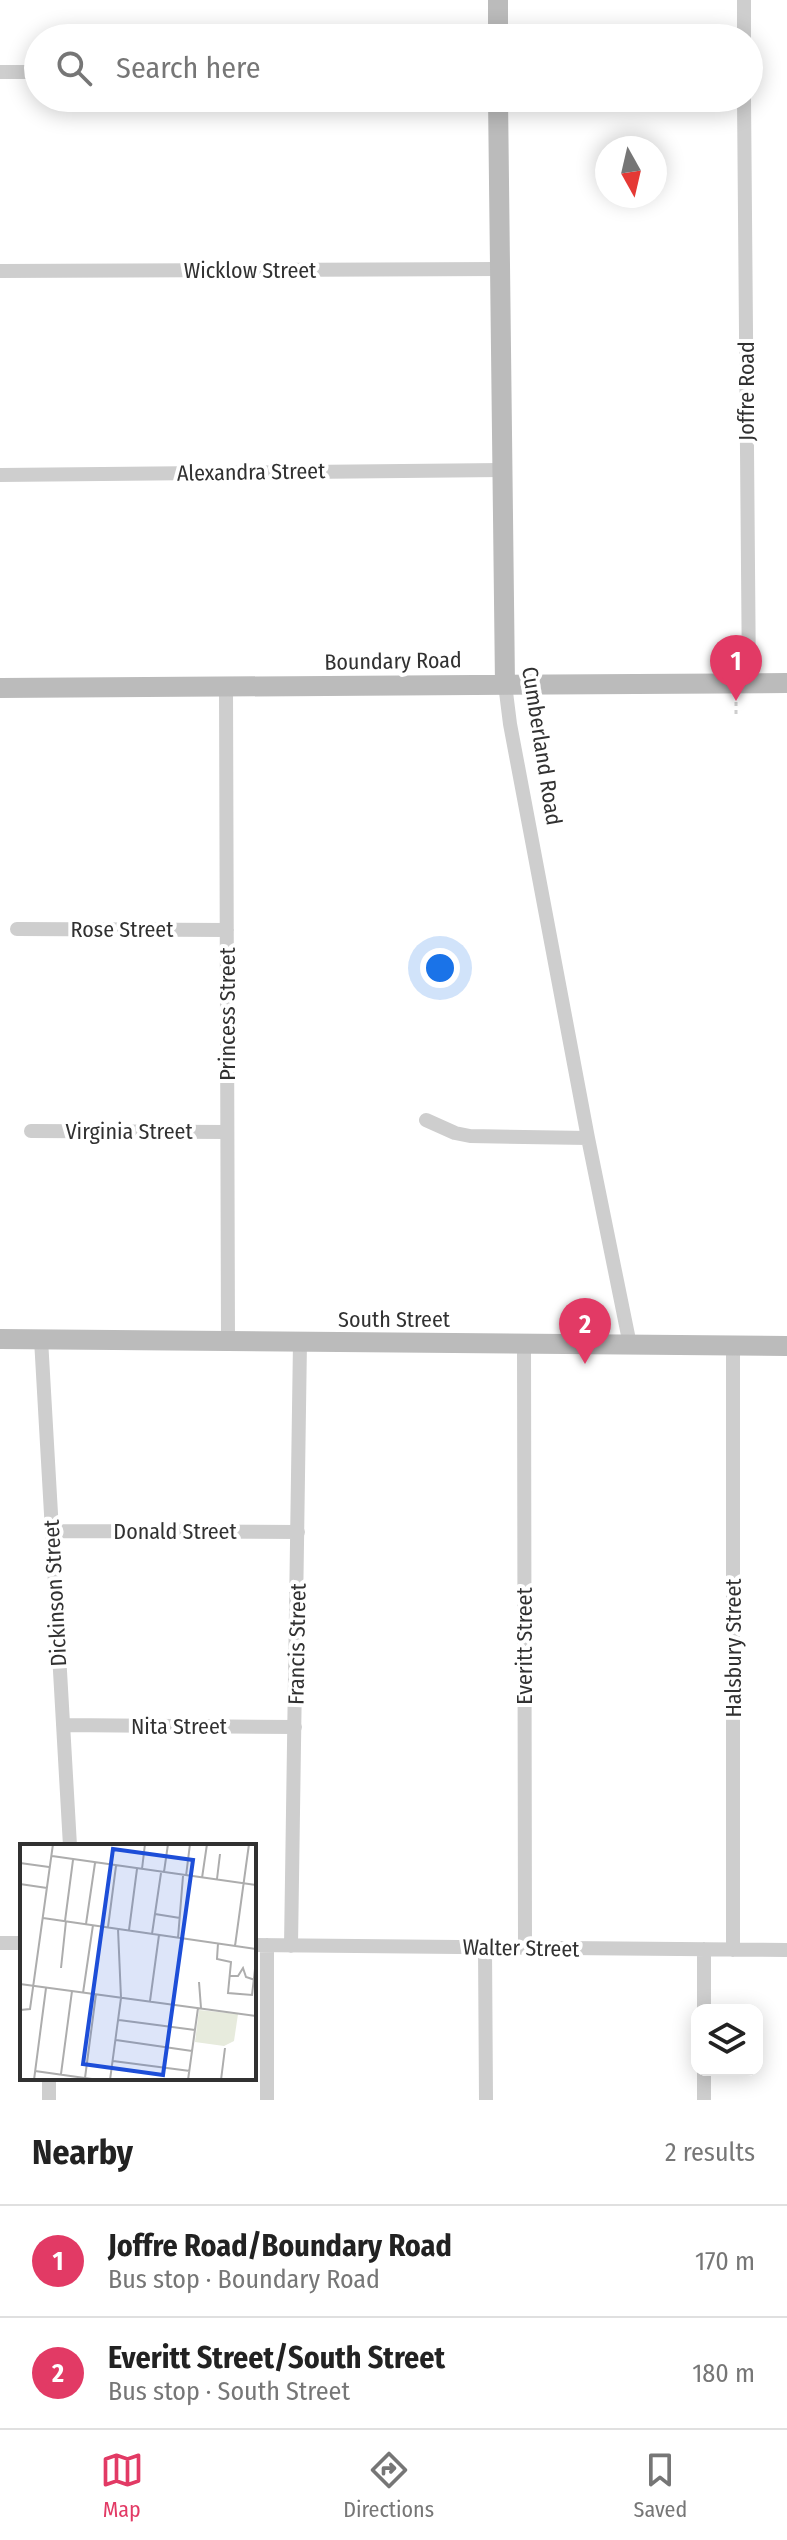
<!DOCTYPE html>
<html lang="en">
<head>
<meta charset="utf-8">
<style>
	:root { --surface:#fff; --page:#f6f6f6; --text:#222; --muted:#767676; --line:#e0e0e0; --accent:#e23a65 }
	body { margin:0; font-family:"Fira Sans Condensed",sans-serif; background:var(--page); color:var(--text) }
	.controls { position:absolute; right:24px; bottom:24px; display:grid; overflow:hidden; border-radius:16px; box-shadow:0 4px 20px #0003 }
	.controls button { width:72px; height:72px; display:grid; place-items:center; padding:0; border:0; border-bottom:2px solid var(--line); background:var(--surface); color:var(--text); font:40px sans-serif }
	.compass { position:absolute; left:595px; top:136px; width:72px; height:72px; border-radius:50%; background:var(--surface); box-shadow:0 4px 20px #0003; rotate:172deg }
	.you { position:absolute; left:440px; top:968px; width:28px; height:28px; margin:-20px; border:6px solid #fff; border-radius:50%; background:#1a73e8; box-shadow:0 0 0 12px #1a73e833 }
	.badge { display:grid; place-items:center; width:52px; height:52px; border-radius:50%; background:var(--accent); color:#fff; font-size:26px; font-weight:700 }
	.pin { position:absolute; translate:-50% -66px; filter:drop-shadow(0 2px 4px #0008) }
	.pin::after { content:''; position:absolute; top:42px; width:28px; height:24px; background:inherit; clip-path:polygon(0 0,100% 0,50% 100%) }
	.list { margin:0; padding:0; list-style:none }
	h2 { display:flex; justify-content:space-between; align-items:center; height:104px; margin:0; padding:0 32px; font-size:34px }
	h2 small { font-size:26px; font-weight:400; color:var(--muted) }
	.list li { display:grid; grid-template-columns:52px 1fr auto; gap:24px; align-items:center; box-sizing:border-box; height:112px; padding:0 32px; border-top:2px solid var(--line) }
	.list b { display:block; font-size:30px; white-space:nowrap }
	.list p { margin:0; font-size:26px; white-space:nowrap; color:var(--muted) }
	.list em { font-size:26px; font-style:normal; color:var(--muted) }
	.icon { flex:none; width:44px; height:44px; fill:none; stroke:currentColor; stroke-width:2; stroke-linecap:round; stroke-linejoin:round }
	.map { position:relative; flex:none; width:787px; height:2100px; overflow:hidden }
	.search { position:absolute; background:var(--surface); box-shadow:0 4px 20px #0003; left:24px; right:24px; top:24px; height:88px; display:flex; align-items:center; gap:20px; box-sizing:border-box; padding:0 28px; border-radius:44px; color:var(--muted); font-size:30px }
	.sheet { height:328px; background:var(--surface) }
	nav { display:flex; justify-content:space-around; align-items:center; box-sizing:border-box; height:112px; border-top:2px solid var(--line); background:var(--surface); font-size:22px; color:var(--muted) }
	nav a { display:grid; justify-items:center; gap:4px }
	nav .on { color:var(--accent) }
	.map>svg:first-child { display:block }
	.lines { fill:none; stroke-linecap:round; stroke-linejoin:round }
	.path { stroke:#cecece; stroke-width:3; stroke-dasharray:4 4; stroke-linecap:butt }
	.street { stroke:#cecece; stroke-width:14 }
	.secondary { stroke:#bbb; stroke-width:20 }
	.labels { text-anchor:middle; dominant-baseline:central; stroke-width:8; stroke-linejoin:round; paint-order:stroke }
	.street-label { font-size:22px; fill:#313131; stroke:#fff }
	.inset-road { fill:none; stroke:#adadad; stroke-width:2 }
	.view { fill:#1d4ed8; fill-opacity:0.15; stroke:#1d4ed8; stroke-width:4 }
	.inset-edge { fill:none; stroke:#313131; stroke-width:4 }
</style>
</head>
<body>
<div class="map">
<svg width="787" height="2100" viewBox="0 0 787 2100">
	<rect width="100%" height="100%" fill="#fff"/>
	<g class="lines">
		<path class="path" d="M 736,702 L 736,714"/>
		<path class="street" d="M 744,0 L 744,38
			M 0,72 L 38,72
			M 744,98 L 749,684
			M 0,271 L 500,269
			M 0,475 L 502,470
			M 505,684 L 510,724 L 588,1138 L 630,1345
			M 226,687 L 228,1340
			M 17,929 L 227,930
			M 426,1120 L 455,1133 L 470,1136 L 588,1138
			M 31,1131 L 227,1132
			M 41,1339 L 70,1846
			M 524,1344 L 525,1948
			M 52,1531 L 298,1532
			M 63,1725 L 295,1727
			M 0,1943 L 22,1943
			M 254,1945 L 787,1950
			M 267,1945 L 267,2100
			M 291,1946 L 300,1342
			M 485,1947 L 486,2100
			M 704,1949 L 704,2010
			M 733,1950 L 733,1345
			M 704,2070 L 704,2100
			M 49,2078 L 49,2100"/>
		<path class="secondary" d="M 498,0 L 498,38
			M 498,98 L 505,684
			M 0,688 L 787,683
			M 0,1339 L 787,1346"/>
	</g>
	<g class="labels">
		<g class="street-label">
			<text x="250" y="270">Wicklow Street</text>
			<text transform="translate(746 391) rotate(-90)">Joffre Road</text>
			<text transform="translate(251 472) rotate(-1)">Alexandra Street</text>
			<text transform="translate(393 661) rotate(-1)">Boundary Road</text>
			<text transform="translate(542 746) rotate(81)">Cumberland Road</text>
			<text x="122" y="929">Rose Street</text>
			<text transform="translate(227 1014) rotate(-90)">Princess Street</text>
			<text x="129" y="1131">Virginia Street</text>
			<text x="394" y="1319">South Street</text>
			<text x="175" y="1531">Donald Street</text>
			<text transform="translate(55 1593) rotate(-93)">Dickinson Street</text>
			<text transform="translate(297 1644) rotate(-89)">Francis Street</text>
			<text transform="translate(524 1646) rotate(-90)">Everitt Street</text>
			<text transform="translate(733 1648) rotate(-90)">Halsbury Street</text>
			<text x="179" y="1726">Nita Street</text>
			<text transform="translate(521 1948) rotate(1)">Walter Street</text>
		</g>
	</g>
	<g transform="translate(20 1844)">
		<rect width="236" height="236" fill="#fff"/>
		<path d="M 179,166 L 218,170 L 214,197 L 204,202 L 175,198 Z" fill="#e7ebdd"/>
		<path class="inset-road" d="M 32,12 L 236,41M 0,19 L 29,23M 122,25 L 125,0M 144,28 L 148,0M 166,32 L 170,0M 182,34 L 187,0M 197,35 L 200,10M 0,40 L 27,44M 135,70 L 160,74M 23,74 L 236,105M 45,77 L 53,16M 66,80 L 75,19M 88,83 L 96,22M 98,85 L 101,154M 109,86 L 117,25M 132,90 L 141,29M 158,94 L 163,32M 198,99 L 197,115 L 211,118 L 208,149 L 232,151 L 236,116M 215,102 L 229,0M 41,124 L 46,77M 209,132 L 218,132 L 223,124 L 226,133 L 235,136M 179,138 L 181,164M 0,140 L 236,172M 63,149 L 73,81M 130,157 L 139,91M 0,166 L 10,165 L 33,0M 99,176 L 175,186M 96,196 L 172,207M 93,217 L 170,227M 15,227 L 79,236M 41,230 L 52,147M 65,234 L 76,150M 14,236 L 26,144M 90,236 L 101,154M 168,236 L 178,164M 201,236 L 205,204"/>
		<path class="view" d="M 93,5 L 173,16 L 143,231 L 63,220 Z"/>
		<rect width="236" height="236" class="inset-edge"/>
	</g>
</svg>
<div class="controls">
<button><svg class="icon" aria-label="layers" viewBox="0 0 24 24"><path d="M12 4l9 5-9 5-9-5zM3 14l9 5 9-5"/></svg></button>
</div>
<svg class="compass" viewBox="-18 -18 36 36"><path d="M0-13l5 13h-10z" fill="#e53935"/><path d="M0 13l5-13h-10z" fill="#767676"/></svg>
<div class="you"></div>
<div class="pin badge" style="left:736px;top:701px">1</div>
<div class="pin badge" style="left:585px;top:1364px">2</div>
<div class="search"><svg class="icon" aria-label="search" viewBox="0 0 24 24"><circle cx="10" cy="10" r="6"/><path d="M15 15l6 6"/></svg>Search here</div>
</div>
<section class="sheet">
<h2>Nearby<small>2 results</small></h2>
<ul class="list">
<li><span class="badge">1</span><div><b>Joffre Road/Boundary Road</b><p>Bus stop · Boundary Road</p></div><em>170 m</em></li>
<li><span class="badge">2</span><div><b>Everitt Street/South Street</b><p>Bus stop · South Street</p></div><em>180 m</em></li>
</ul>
</section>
<nav>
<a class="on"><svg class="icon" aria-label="map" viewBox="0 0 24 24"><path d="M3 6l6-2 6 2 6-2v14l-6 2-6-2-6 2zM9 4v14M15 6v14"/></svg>Map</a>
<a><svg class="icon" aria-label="directions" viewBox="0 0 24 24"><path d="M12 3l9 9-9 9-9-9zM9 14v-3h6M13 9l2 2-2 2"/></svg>Directions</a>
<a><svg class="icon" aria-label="saved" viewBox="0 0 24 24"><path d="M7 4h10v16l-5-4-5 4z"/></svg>Saved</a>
</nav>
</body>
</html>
